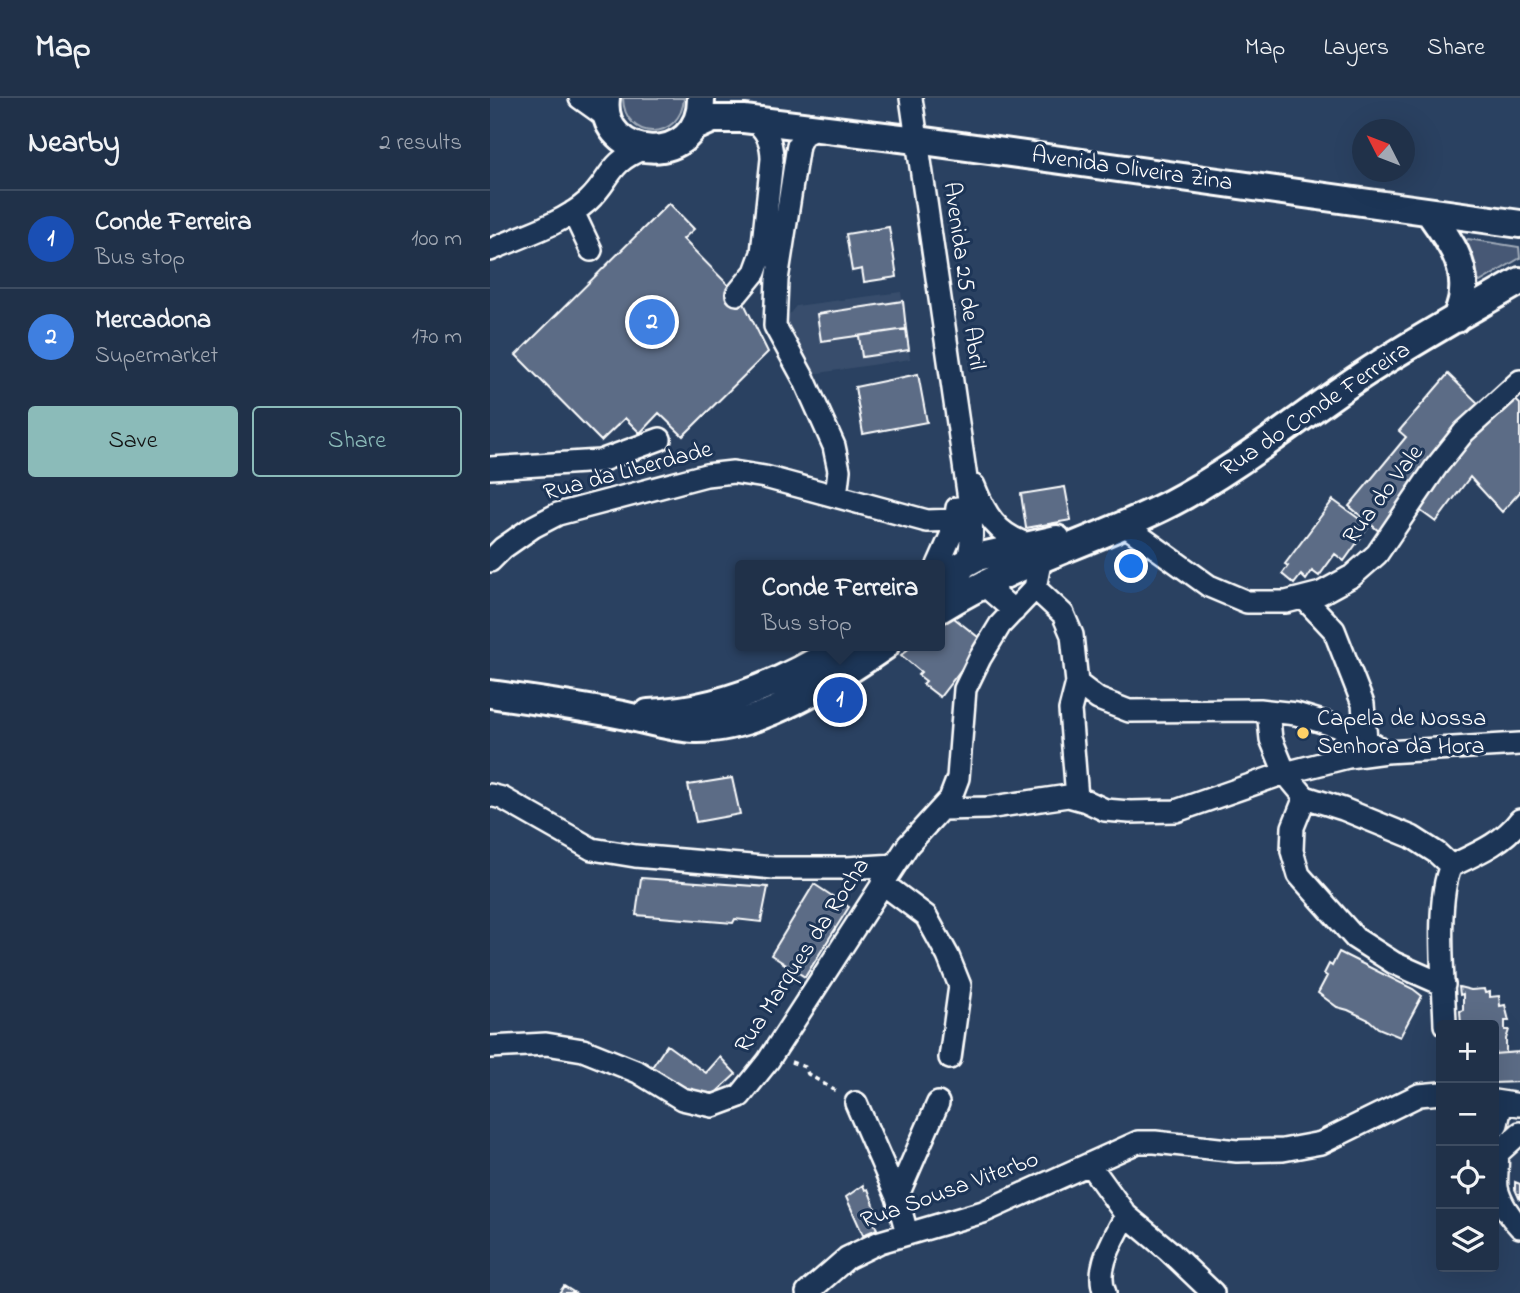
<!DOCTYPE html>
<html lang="en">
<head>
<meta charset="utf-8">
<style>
	:root { --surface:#203149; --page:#2d3d53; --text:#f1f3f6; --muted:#a2a9b4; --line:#3d4c61; --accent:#8bbbb9 }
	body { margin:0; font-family:"Indie Flower",sans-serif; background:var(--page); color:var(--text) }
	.controls { position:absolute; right:21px; bottom:21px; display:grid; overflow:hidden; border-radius:7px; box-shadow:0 7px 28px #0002 }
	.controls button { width:63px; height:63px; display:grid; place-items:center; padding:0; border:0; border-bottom:2px solid var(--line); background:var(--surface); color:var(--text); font:35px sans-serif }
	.compass { position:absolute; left:862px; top:21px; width:63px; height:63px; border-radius:50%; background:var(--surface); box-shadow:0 7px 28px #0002; rotate:312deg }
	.you { position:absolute; left:642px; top:469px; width:24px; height:24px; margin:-18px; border:5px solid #fff; border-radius:50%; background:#1a73e8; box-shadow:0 0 0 10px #1a73e833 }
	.badge { display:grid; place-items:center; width:46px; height:46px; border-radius:50%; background:var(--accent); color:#fff; font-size:23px; font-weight:700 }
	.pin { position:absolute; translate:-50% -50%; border:4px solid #fff; box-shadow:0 2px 7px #0006 }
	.popup { position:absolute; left:245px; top:462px; width:210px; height:91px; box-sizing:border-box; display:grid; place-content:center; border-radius:7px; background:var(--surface); filter:drop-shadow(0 2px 5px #0005); font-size:23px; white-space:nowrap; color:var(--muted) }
	.popup b { font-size:26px; color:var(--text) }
	.popup::after { content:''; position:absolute; left:50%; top:100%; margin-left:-14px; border:14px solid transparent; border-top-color:var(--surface) }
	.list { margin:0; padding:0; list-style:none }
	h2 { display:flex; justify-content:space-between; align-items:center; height:91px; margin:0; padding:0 28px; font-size:30px }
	h2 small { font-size:23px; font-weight:400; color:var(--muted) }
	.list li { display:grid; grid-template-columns:46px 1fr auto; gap:21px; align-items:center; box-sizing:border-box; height:98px; padding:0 28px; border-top:2px solid var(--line) }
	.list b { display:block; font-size:26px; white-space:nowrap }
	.list p { margin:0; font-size:23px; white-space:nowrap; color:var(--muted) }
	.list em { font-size:23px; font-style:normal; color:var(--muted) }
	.actions { display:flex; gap:14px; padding:21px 28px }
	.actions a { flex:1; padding:16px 0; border:2px solid var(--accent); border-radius:7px; text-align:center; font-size:24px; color:var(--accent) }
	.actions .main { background:var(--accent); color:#111 }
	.icon { flex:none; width:38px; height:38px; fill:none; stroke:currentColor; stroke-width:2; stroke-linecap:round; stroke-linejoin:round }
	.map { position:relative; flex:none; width:1030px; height:1195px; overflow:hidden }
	header { display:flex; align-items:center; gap:42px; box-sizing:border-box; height:98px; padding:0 35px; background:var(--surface); border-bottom:2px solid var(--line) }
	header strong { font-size:33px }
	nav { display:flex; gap:38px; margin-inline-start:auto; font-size:24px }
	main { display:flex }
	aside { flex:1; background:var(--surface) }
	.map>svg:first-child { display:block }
	.built { fill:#394e6c }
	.green { fill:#465975; stroke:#a2acba; stroke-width:2 }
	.building { fill:#5b6c86; stroke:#fff; stroke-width:2 }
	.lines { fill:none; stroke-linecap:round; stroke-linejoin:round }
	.minor-casing { stroke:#fff; stroke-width:26 }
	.major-casing { stroke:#fff; stroke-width:32 }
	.path { stroke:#fff; stroke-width:3.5; stroke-dasharray:5 5; stroke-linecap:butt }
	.minor { stroke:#1d3557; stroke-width:21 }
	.major { stroke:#1d3557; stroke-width:26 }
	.poi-dot { fill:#ffd166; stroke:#1d3557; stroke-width:2.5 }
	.labels { text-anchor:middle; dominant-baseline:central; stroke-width:6; stroke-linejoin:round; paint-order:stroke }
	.street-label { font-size:24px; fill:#fff; stroke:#1d3557 }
	.poi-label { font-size:24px; fill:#fff; stroke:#1d3557; text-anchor:start }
</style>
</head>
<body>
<header>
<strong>Map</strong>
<nav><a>Map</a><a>Layers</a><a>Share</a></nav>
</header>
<main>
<aside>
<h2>Nearby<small>2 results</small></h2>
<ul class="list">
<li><span class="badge" style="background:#1a4fb4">1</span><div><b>Conde Ferreira</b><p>Bus stop</p></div><em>100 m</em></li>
<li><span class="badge" style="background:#3f7fe0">2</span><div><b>Mercadona</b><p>Supermarket</p></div><em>170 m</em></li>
</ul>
<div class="actions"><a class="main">Save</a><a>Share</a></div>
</aside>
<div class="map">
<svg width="1030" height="1195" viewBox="0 0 1030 1195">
	<rect width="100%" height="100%" fill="#2a4161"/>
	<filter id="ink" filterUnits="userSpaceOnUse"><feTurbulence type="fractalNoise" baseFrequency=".0143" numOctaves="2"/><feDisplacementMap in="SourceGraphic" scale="14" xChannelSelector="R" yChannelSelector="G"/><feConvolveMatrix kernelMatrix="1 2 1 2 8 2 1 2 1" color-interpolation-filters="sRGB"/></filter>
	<g filter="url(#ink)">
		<path class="built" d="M 411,194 L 420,261 L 322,276 L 293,224 L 306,208 Z"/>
		<path class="green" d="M 133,0 L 194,0 C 191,44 134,44 133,0 Z
			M 978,141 L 1029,149 L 1030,160 L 990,184 L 987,181 L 985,166 L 976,143 Z"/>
		<path class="building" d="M 179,105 L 204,131 L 193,141 L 252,201 L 278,254 L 193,338 L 169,315 L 150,335 L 135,320 L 111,343 L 26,257 Z
			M 399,129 L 407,179 L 374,184 L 372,171 L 362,173 L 356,136 Z
			M 413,203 L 416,231 L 331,243 L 327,216 Z
			M 416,231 L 419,252 L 372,259 L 369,238 Z
			M 428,276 L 437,324 L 373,336 L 365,289 Z
			M 958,276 L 990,307 L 890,434 L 859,408 L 916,339 L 909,333 Z
			M 1023,300 L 1030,306 L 1030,394 L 1012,414 L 980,379 L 946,424 L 928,411 L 971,348 Z
			M 575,389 L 581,422 L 536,430 L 531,396 Z
			M 843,402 L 879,428 L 854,463 L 845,456 L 829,478 L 822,473 L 816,482 L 811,477 L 804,486 L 792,476 L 798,468 L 795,466 Z
			M 459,516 L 493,543 L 450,599 L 433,586 L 436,583 L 428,577 L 431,574 L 411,557 L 422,548 L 450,548 L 450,524 Z
			M 242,680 L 250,716 L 206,724 L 198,687 Z
			M 151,780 L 278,789 L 271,824 L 245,821 L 243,825 L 146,817 Z
			M 324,786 L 359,809 L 315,879 L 281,857 Z
			M 849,854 L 923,891 L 932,898 L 910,939 L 888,930 L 879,922 L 858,912 L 847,909 L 828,895 L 837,878 L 834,876 L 839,866 L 842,868 Z
			M 969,889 L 981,892 L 994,891 L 995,895 L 1000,894 L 1000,899 L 1009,898 L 1010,908 L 1015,907 L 1019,923 L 1015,923 L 1015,932 L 1019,932 L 1016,941 L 1016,955 L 1004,956 L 1004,927 L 971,927 L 970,913 L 973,912 L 973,896 L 970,897 Z
			M 177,947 L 216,975 L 230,959 L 246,976 L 219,1001 L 207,1003 L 160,972 Z
			M 1030,952 L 1030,984 L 1004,985 L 1004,956 L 1029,954 Z
			M 1025,1084 L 1030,1086 L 1030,1102 L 1025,1091 Z
			M 373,1087 L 375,1092 L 378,1091 L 389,1120 L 383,1122 L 387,1131 L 373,1137 L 356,1099 Z
			M 74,1188 L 85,1195 L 69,1195 Z"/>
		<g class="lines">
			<g class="minor-casing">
				<path id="minor" d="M 90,0 L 118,20
					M 421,0 L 481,415 C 483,456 481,470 450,498
					M 326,30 L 313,37 L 308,47 L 287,182 L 285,228 L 314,281 L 344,348 L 349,372 L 346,398
					M 83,114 L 101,152
					M 0,152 C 32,138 72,126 98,103 C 121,82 118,64 153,51
					M 247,196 L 265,174 L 272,155 L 282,61 C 282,44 276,30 262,22
					M 0,370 L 110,363 L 170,341
					M 484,388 C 495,416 507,437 538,446
					M 633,426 L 719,488 L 757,504 L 796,504 L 831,495 L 862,478 L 887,456 L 946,369 L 974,334 L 1030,283
					M 0,463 L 13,450 L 43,429 L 68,416 L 216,377 L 243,374 L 275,379 L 437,423 L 465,422
					M 448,467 L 464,431 L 467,410
					M 493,486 L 524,513
					M 545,490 L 573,516 L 582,537 L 587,585 L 608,601 L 639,613 L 770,612 L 806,616 L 859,632 L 896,654 L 1030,646
					M 814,500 L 844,532 L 873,606 L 876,642
					M 587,585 L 580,612 L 587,700
					M 778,613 L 781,641 L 795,675 L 858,659 L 896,654
					M 0,697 L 12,700 L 102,751 L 145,758 L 284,770 L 357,770 L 405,767
					M 815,699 L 803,729 L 802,753 L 809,777 L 865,840 L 904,865 L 954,887
					M 452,711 L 497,710 L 578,698 L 596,703 L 615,712 L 640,714 L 686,713 L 795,675 L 815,699 L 853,711 L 922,739 L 947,755 L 961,768
					M 392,785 L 436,818 L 458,858 L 470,888 L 460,960
					M 955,927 C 954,887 945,802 961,768 C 986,756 1013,745 1030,722
					M 0,949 L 56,946 L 93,952 L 148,974 L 192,1001 L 223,1008 L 250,998 L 278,963 L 418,747 L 460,701 L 468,680 L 475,591 L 490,560 L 510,527 L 545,490 L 551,460
					M 1004,1003 L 1030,1007
					M 366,1005 L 407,1099
					M 1004,1006 L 1010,1013 L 1007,1026 L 1004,1030
					M 1004,1045 C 1011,1060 1005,1074 1007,1090 C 1010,1104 1020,1119 1030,1129
					M 1008,1055 L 1030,1035
					M 600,1067 L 636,1117 L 678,1152 L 723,1195
					M 417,1135 L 407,1099 L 448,1005
					M 317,1195 L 357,1160 L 390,1144 L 493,1114 L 648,1044 L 665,1044 L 747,1053 L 793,1052 L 831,1045 L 929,997 L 951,995
					M 615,1195 C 604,1169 625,1140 636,1117"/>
			</g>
			<g class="major-casing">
				<path id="major" d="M 116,0 C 108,64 212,71 211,0
					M 203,30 L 223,21 L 254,21 L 427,42 L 1030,126
					M 939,114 C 956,138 976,163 973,194 C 973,203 969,212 966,221
					M 450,479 L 487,459 L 567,441
					M 450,511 C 523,465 605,444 681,405 C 748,370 808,320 871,278 C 922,244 977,214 1030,183
					M 0,596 C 42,602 85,608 127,616 C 154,621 179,630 206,631 C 268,632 346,582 395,548
					M 158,615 C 227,613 294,584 352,548"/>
			</g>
			<path class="path" d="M 301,964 L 315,969 L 318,976 L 349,995"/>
			<use href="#minor" class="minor"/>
			<use href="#major" class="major"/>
		</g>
	</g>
	<circle class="poi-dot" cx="813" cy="635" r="7"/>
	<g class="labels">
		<g class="street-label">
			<text transform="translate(642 72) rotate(8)">Avenida Oliveira Zina</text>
			<text transform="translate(473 178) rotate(82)">Avenida 25 de Abril</text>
			<text transform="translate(826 312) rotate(-34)">Rua do Conde Ferreira</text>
			<text transform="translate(138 374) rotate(-15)">Rua da Liberdade</text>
			<text transform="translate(894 397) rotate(-53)">Rua do Vale</text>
			<text transform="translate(313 858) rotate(-57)">Rua Marques da Rocha</text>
			<text transform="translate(460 1093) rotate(-20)">Rua Sousa Viterbo</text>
		</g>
		<g class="poi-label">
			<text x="827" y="621">Capela de Nossa<tspan x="827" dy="28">Senhora da Hora</tspan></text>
		</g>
	</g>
</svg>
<div class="controls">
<button>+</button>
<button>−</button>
<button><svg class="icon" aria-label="locate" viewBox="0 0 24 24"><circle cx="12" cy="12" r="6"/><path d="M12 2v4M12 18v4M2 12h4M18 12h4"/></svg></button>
<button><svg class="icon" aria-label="layers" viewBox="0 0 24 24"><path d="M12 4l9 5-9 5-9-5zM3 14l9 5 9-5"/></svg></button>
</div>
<svg class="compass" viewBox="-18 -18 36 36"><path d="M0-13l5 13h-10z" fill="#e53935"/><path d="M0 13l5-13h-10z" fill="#a2a9b4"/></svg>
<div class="you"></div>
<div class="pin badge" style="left:350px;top:602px;background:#1a4fb4">1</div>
<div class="popup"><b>Conde Ferreira</b>Bus stop</div>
<div class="pin badge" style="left:162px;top:224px;background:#3f7fe0">2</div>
</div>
</main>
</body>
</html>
